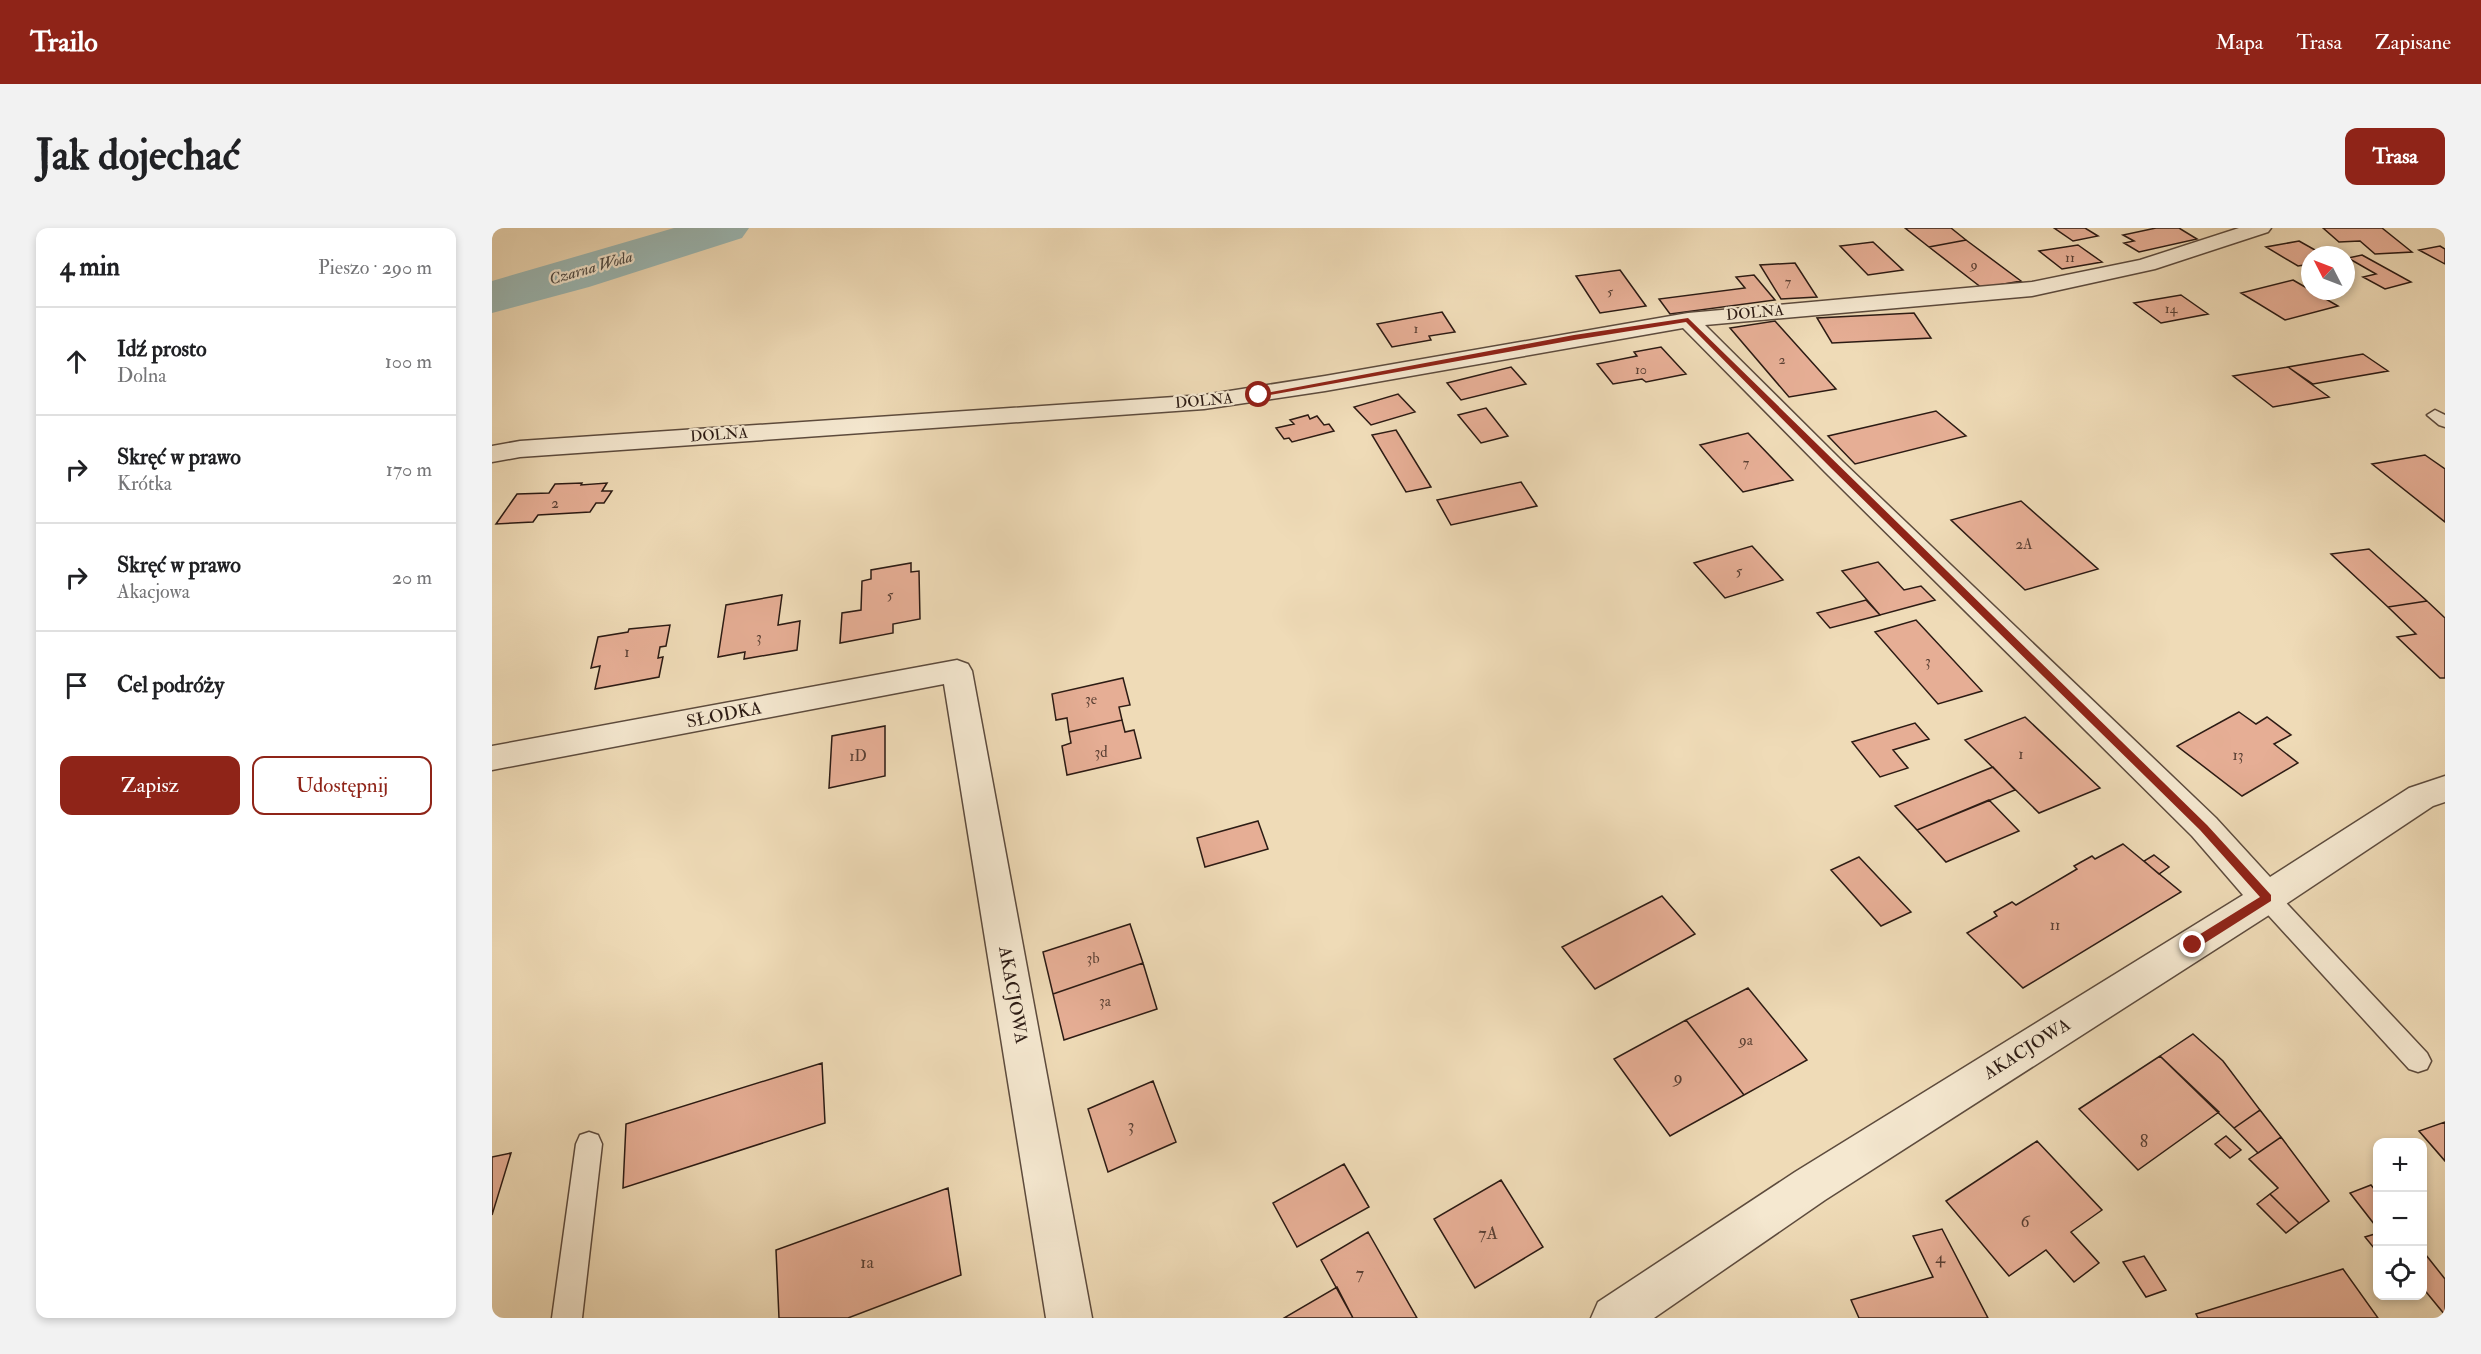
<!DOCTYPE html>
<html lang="pl">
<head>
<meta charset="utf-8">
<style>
	:root { --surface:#fff; --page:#f2f2f2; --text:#202124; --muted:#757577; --line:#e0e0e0; --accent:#8f2418 }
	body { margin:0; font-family:"IM FELL Double Pica",serif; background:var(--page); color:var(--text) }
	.controls { position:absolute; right:18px; bottom:18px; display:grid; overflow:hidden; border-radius:12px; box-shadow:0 3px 9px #0003 }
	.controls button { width:54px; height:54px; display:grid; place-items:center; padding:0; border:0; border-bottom:2px solid var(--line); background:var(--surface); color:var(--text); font:30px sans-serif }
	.compass { position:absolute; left:1809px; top:18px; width:54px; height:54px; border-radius:50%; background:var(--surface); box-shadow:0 3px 9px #0003; rotate:312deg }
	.stop { position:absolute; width:18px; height:18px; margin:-14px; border:4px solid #8f2418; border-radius:50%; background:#fff }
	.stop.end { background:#8f2418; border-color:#fff; box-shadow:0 2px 6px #0008 }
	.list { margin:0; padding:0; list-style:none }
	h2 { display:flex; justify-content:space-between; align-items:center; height:78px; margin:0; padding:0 24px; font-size:26px }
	h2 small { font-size:20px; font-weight:400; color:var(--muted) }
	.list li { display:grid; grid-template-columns:39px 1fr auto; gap:18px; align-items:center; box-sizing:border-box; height:108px; padding:0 24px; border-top:2px solid var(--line) }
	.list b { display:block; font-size:22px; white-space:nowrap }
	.list p { margin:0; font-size:20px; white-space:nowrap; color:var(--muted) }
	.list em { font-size:20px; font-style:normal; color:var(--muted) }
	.actions { display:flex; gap:12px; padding:18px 24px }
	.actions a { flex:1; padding:14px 0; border:2px solid var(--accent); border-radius:12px; text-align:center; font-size:21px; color:var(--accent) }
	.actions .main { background:var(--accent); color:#fff }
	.icon { flex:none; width:33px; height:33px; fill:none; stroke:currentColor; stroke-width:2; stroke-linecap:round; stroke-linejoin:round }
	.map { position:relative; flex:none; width:1953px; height:1090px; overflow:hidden; border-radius:12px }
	header { display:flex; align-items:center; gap:36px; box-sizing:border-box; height:84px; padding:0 30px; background:var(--accent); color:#fff }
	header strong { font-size:28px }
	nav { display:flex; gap:33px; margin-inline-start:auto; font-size:21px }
	.intro { display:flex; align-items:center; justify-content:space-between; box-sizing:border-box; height:144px; padding:0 36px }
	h1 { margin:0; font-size:42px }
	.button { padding:15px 27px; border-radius:12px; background:var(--accent); color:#fff; font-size:21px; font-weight:700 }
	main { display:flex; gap:36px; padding:0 36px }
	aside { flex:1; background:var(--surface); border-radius:12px; box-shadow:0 3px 9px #0003 }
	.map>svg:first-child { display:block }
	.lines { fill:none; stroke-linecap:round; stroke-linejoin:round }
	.river { fill:#9cb9b5; fill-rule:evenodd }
	.building { fill:#e6ae95; stroke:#2c1b14; stroke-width:1.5 }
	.service-casing { stroke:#5d4b3d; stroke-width:3 }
	.minor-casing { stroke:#5d4b3d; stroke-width:3 }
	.service { fill:#f5e8d0; fill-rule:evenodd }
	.minor { fill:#f5e8d0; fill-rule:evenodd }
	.route { fill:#8f2418 }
	.labels { text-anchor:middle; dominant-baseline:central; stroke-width:4.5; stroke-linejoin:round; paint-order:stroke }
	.far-number-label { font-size:14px; fill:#5a4034 }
	.far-street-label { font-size:15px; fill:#2c1b14; stroke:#f5e8d0 }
	.number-label { font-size:15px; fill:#5a4034 }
	.far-water-label { font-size:16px; font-style:italic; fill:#4e4a44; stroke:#f5e8d0 }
	.street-label { font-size:18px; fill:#2c1b14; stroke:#f5e8d0 }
	.near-number-label { font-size:18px; fill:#5a4034 }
</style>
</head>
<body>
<header>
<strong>Trailo</strong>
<nav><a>Mapa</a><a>Trasa</a><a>Zapisane</a></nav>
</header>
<div class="intro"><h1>Jak dojechać</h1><a class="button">Trasa</a></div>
<main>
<aside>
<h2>4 min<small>Pieszo · 290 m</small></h2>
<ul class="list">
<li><svg class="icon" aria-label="ahead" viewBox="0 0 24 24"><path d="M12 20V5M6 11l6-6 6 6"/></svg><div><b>Idź prosto</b><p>Dolna</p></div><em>100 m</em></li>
<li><svg class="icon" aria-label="right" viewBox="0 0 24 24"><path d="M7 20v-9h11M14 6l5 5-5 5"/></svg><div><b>Skręć w prawo</b><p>Krótka</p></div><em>170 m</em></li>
<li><svg class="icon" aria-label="right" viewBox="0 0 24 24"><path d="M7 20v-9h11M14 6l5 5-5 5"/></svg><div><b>Skręć w prawo</b><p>Akacjowa</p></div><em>20 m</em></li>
<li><svg class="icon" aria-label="arrive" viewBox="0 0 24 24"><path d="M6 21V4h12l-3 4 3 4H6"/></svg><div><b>Cel podróży</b></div></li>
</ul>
<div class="actions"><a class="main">Zapisz</a><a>Udostępnij</a></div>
</aside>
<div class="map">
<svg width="1953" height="1090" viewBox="0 0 1953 1090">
	<rect width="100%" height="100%" fill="#efdbb7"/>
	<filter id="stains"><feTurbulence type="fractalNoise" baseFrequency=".00333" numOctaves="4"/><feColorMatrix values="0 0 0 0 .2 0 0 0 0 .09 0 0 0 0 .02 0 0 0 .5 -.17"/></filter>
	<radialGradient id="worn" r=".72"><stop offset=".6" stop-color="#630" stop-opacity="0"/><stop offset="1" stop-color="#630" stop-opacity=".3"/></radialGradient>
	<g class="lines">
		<path class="river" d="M 182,0 L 257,0 L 250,10 L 97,59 L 0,85 L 0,53 Z"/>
	</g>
	<path class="building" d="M 1413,0 L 1459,0 L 1474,12 L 1437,19 Z
		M 1562,0 L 1593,0 L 1606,8 L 1581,13 Z
		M 1664,0 L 1687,0 L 1705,11 L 1647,24 L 1632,15 L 1642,13 L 1631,7 Z
		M 1831,0 L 1890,0 L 1920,24 L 1883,26 L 1868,13 L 1847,14 Z
		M 1474,12 L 1529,53 L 1490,60 L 1437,19 Z
		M 1807,13 L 1832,27 L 1818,27 L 1818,36 L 1806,38 L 1774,19 Z
		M 1381,14 L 1411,42 L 1376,47 L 1348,18 Z
		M 1586,17 L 1610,34 L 1570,41 L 1547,23 Z
		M 1948,18 L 1953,21 L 1953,36 L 1927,22 Z
		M 1870,27 L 1919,54 L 1893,61 L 1871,49 L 1884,46 L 1856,30 Z
		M 1303,35 L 1325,69 L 1289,71 L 1268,37 Z
		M 1128,42 L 1154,78 L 1108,85 L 1084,48 Z
		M 1262,47 L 1283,72 L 1178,86 L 1167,71 L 1253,60 L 1244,49 Z
		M 1801,52 L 1846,78 L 1793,92 L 1749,65 Z
		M 1689,67 L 1716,86 L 1669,95 L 1642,75 Z
		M 950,84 L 963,104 L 937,108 L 939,112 L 900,119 L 885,96 Z
		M 1422,85 L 1439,110 L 1340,115 L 1325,90 Z
		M 1283,93 L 1344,161 L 1297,169 L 1238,100 Z
		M 1169,119 L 1194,146 L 1154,154 L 1150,151 L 1121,156 L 1105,136 L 1145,128 L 1142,124 Z
		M 1871,126 L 1896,143 L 1821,156 L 1796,139 Z
		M 1019,139 L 1034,156 L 969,172 L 955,155 Z
		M 1796,139 L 1837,169 L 1781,179 L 1741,148 Z
		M 906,166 L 923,184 L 879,197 L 862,179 Z
		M 994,180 L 1016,208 L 989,215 L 966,187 Z
		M 1444,183 L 1474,208 L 1363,236 L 1336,208 Z
		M 816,187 L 818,191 L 825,188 L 832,197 L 837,196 L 842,203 L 800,214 L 797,210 L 792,211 L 784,200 L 802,196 L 798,192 Z
		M 904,202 L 939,259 L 914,264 L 880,207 Z
		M 1256,205 L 1301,252 L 1251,264 L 1208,217 Z
		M 1933,227 L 1953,241 L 1953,294 L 1880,236 Z
		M 1029,254 L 1045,278 L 959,297 L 945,272 Z
		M 90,255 L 89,257 L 115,255 L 110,263 L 120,263 L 112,275 L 104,275 L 98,284 L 46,287 L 41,294 L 4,296 L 25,266 L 57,265 L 63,256 Z
		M 1529,273 L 1606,341 L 1533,362 L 1459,292 Z
		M 1260,318 L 1291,352 L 1233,370 L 1202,335 Z
		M 1877,321 L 1935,373 L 1896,379 L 1839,326 Z
		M 1386,334 L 1412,362 L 1429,358 L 1443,372 L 1388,387 L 1350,343 Z
		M 419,335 L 419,344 L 427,343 L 428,391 L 401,396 L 401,405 L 348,415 L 350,385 L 369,382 L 370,353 L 379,351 L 379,342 Z
		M 290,367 L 286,397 L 308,393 L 305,422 L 252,431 L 253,424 L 226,429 L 234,377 Z
		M 1374,372 L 1388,387 L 1338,400 L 1325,385 Z
		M 1935,373 L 1953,390 L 1953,450 L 1948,450 L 1905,409 L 1924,406 L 1896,379 Z
		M 1424,392 L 1490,463 L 1446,476 L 1383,404 Z
		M 178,397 L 174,418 L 168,419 L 166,430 L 171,429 L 167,449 L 103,461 L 108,438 L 99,440 L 106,409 L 136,404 L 137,401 Z
		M 631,450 L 638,477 L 627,479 L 630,492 L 577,504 L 575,490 L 564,492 L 560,466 Z
		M 1747,484 L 1764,496 L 1775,489 L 1799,507 L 1782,516 L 1806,535 L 1750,568 L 1685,518 Z
		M 1533,489 L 1608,560 L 1547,585 L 1473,512 Z
		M 630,492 L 633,504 L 642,502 L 649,530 L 575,547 L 570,518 L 579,515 L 577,504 Z
		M 1423,495 L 1437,511 L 1401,522 L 1416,540 L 1388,549 L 1360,514 Z
		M 393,498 L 393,548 L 337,560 L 340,508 Z
		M 1501,539 L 1523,562 L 1425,602 L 1403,578 Z
		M 1497,572 L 1527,603 L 1454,634 L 1425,602 Z
		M 766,593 L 776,621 L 713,639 L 705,610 Z
		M 1631,616 L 1689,664 L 1531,760 L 1475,705 L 1505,688 L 1502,684 L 1520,674 L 1524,677 L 1585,641 L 1582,638 L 1600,628 L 1603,631 Z
		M 1662,627 L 1677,639 L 1667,646 L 1652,633 Z
		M 1367,629 L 1419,684 L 1389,698 L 1339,642 Z
		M 1170,668 L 1203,706 L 1103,761 L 1070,719 Z
		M 638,696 L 651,735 L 561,766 L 551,724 Z
		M 651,735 L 665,781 L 572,812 L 561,766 Z
		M 1256,760 L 1315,832 L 1252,867 L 1194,792 Z
		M 1194,792 L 1252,867 L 1178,908 L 1122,831 Z
		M 1701,806 L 1731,833 L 1768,882 L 1742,900 L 1668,828 Z
		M 1668,828 L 1727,884 L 1646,942 L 1587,881 Z
		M 330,835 L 333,895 L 131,960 L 134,896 Z
		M 661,853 L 684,914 L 616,944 L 596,881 Z
		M 1768,882 L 1789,909 L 1766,925 L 1742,900 Z
		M 1953,894 L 1953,933 L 1927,903 Z
		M 1734,908 L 1749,922 L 1738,930 L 1723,916 Z
		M 1789,909 L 1837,973 L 1807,995 L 1778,966 L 1786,960 L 1757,931 Z
		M 1545,913 L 1610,982 L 1579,1004 L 1607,1035 L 1582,1054 L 1554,1022 L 1517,1048 L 1454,973 Z
		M 19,925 L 0,987 L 0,929 Z
		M 852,936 L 877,979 L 805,1019 L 781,975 Z
		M 1009,952 L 1051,1019 L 983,1060 L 942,991 Z
		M 1879,957 L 1886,966 L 1886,1001 L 1858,965 Z
		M 456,960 L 469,1047 L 356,1090 L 287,1090 L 284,1022 Z
		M 1778,966 L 1807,995 L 1794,1005 L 1765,976 Z
		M 1450,1001 L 1496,1090 L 1367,1090 L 1359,1072 L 1441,1049 L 1421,1008 Z
		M 876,1004 L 925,1090 L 861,1090 L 829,1032 Z
		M 1886,1005 L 1886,1025 L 1873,1009 Z
		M 1930,1022 L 1953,1051 L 1953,1087 L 1930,1059 Z
		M 1652,1028 L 1674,1062 L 1654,1069 L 1631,1034 Z
		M 1851,1041 L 1886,1090 L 1706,1090 L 1704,1086 Z
		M 845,1059 L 861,1090 L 792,1090 Z"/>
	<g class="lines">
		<g class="service-casing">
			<path id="service" d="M 1943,182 L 1953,187 L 1953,199 L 1947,197 L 1935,187 Z
				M 1775,661 L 1783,663 L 1935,825 L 1939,833 L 1935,841 L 1926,844 L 1917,841 L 1767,677 L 1764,670 L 1767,663 Z
				M 97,904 L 106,907 L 110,916 L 90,1090 L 60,1090 L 84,916 L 88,907 Z"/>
		</g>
		<g class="minor-casing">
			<path id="minor" d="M 1747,0 L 1779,0 L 1776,4 L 1663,41 L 1540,68 L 1213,97 L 1351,234 L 1724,590 L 1778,649 L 1917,560 L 1953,548 L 1953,574 L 1941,578 L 1788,680 L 1333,972 L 1162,1090 L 1099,1090 L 1106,1074 L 1303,944 L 1751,667 L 1700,608 L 1333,244 L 1191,100 L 833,163 L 712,181 L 28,229 L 0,234 L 0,218 L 28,213 L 712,167 L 833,148 L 1196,85 L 1540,54 L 1648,32 Z
				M 465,432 L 476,436 L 480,443 L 600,1090 L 554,1090 L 452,456 L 0,542 L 0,518 Z"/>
		</g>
		<use href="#service" class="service"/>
		<use href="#minor" class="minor"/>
	</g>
	<path class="route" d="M 1196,90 L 1715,597 L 1779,667 L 1779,673 L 1705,720 L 1697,720 L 1697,713 L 1768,669 L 1708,602 L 1339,240 L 1194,94 L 1082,112 L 767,169 L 764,167 L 1082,107 Z"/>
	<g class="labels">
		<g class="far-number-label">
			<text x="1578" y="29">11</text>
			<text x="1482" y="36">9</text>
			<text x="1296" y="53">7</text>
			<text x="1118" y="63">5</text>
			<text x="1679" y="80">14</text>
			<text x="924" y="100">1</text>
			<text x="1290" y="131">2</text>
			<text x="1149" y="141">10</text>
			<text x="1254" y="234">7</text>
		</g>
		<g class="far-street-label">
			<text transform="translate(1263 85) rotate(-5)">DOLNA</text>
			<text transform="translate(712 173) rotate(-5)">DOLNA</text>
			<text transform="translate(227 207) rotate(-4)">DOLNA</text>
		</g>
		<g class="number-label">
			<text x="63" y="275">2</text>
			<text x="1532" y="316">2A</text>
			<text x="1247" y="343">5</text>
			<text x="398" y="367">5</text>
			<text x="267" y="409">3</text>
			<text x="135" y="424">1</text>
			<text x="1436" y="433">3</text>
			<text x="599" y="471">3e</text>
			<text x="609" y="524">3d</text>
			<text x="1529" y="526">1</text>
			<text x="1746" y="527">13</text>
			<text x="366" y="528">1D</text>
			<text x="1563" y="697">11</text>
			<text x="601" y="730">3b</text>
			<text x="613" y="773">3a</text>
			<text x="1254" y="812">9a</text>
		</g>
		<g class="far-water-label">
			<text transform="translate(99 40) rotate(-16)">Czarna Woda</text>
		</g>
		<g class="street-label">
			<text transform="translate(232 487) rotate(-11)">SŁODKA</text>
			<text transform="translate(521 767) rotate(80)">AKACJOWA</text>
			<text transform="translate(1535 821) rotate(-32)">AKACJOWA</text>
		</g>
		<g class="near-number-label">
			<text x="1186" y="849">9</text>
			<text x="639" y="897">3</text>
			<text x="1652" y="913">8</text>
			<text x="1533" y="993">6</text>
			<text x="996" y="1005">7A</text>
			<text x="1448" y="1029">4</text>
			<text x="375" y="1034">1a</text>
			<text x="868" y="1045">7</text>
		</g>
	</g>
	<rect width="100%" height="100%" filter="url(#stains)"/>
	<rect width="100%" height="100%" fill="url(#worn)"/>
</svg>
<div class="controls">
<button>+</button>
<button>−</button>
<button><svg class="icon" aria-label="locate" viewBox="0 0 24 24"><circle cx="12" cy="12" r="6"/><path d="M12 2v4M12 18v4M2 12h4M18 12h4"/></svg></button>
</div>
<svg class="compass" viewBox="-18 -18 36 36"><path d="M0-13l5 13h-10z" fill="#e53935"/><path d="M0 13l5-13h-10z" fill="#757577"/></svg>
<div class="stop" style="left:767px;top:167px"></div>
<div class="stop end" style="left:1701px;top:717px"></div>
</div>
</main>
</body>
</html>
